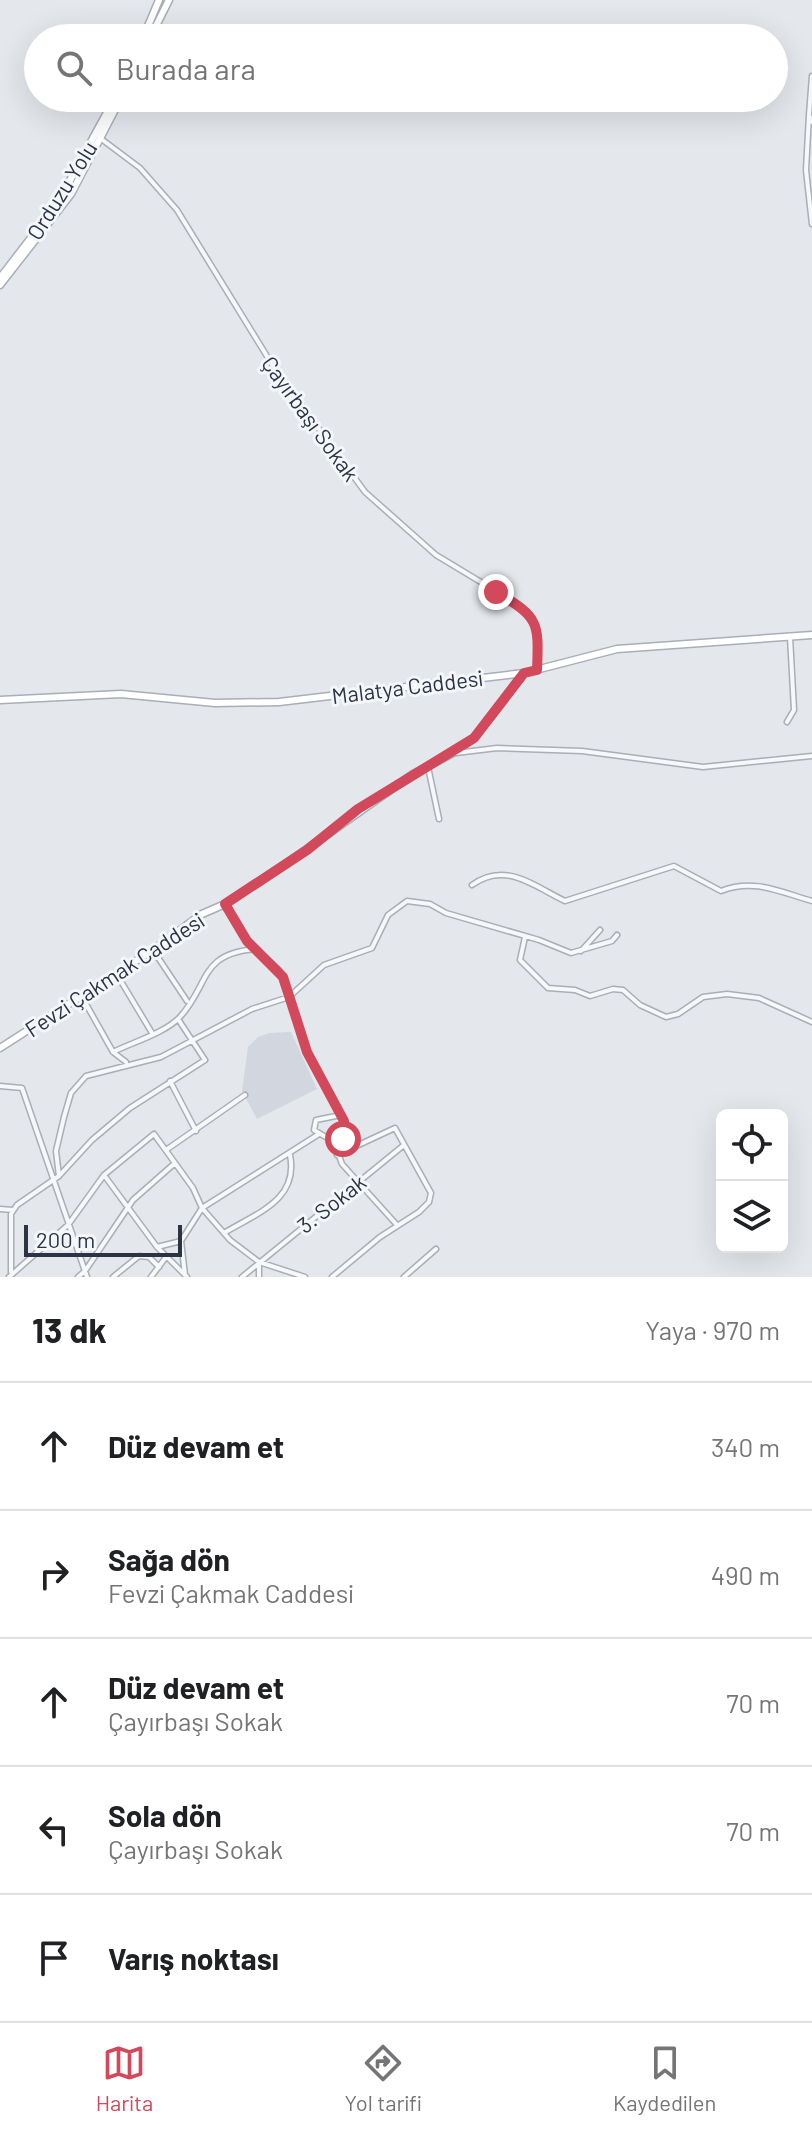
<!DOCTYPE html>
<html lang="tr">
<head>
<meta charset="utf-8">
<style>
	:root { --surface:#fff; --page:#f6f6f6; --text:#202124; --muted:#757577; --line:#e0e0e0; --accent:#d1495b }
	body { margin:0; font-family:Barlow,sans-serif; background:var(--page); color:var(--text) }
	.controls { position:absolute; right:24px; bottom:24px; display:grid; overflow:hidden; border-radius:12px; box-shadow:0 8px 32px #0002 }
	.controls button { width:72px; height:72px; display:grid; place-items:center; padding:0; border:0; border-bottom:2px solid var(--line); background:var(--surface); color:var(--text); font:40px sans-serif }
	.scale { position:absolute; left:24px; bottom:20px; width:158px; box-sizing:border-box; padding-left:8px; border:4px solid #2b3445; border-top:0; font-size:22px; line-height:28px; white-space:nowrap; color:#2b3445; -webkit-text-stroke:6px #f4f6f9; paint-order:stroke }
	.stop { position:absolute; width:24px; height:24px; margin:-18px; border:6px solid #d1495b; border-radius:50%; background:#fff }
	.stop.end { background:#d1495b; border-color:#fff; box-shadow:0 2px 8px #0008 }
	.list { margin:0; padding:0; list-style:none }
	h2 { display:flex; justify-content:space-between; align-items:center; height:104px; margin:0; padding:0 32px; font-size:34px }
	h2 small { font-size:26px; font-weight:400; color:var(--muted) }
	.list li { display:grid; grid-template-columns:52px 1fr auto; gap:24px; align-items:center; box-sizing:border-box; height:128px; padding:0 32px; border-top:2px solid var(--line) }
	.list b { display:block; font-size:30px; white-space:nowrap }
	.list p { margin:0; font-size:26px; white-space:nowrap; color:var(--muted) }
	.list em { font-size:26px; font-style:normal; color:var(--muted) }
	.icon { flex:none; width:44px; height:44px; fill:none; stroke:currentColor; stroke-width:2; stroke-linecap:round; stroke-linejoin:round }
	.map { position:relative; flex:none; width:812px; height:1277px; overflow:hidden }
	.search { position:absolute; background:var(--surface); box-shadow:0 8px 32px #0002; left:24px; right:24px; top:24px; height:88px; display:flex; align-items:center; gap:20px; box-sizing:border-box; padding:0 28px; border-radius:44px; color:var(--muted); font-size:30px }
	.sheet { height:744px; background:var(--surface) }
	nav { display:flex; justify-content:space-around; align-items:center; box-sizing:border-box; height:112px; border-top:2px solid var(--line); background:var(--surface); font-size:22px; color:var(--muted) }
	nav a { display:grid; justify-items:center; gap:4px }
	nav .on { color:var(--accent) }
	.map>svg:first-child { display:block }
	.built { fill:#d2d6de }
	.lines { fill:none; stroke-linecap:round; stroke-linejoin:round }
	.street-casing { stroke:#a9aeb7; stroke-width:7 }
	.secondary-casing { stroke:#a9aeb7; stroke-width:9 }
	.street { stroke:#f7f8fa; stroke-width:4 }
	.secondary { stroke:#fff; stroke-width:6 }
	.route { stroke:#d1495b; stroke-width:10 }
	.labels { text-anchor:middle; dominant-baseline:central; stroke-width:6; stroke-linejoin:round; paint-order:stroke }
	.street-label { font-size:22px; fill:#2b3445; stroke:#f4f6f9 }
</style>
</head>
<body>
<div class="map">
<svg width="812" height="1277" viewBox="0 0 812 1277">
	<rect width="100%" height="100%" fill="#e4e7ec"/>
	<path class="built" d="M 291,1032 L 317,1089 L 257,1119 L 242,1091 L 248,1047 L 258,1037 L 269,1033 Z"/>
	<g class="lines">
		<g class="street-casing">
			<path id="street" d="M 812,76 L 809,115 L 812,122
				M 809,115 L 806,170 L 812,224
				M 100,138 L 140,168 L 177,210 L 273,366 L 365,492 L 436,555 L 504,596 L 532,618 L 538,635 L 537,670
				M 787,722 L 794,710 L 790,637
				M 456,753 L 497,748 L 582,751 L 703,767 L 812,756
				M 428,767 L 439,819
				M 472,885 C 505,861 532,885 565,901 L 674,866 L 721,891 C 754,878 780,892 812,901
				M 225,904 L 247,941 L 279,970 L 307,1052 L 344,1121 L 345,1137 L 334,1142 L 314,1130 L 316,1120 L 341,1115
				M 525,937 L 520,960 L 548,988 L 575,990 L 590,996 L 613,989 L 623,990 L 640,1005 L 666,1017 L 678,1014 L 703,997 L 727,994 L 759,998 L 812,1022
				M 153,950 L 187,1001
				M 581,951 L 600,930
				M 116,973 L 152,1033
				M 82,997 L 113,1052 L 126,1062
				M 113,1052 C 133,1042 165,1033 180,1017 C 210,984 199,954 255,949
				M 170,1081 L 196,1131
				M 0,1086 L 22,1088 L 87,1277
				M 334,1142 L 342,1164 L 397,1225
				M 166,1150 L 245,1095
				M 104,1175 L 157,1247 L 187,1277
				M 59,1176 L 56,1151 L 64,1117 L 71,1093 L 86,1076 L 161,1057 L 252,1009 L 289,997 L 324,965 L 372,948 L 388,915 L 407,901 L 430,904 L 446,913 L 539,940 L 571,953 L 612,941 L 617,935
				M 0,1209 L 13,1210
				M 224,1233 C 257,1213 299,1200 290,1155
				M 181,1241 L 185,1275
				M 157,1247 L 181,1241 L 202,1208 L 319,1134
				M 11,1272 L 11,1214 L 17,1205 L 59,1176 L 92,1140 L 130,1108 L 205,1060 L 178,1019
				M 9,1277 L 68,1225 L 104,1175 L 154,1134 L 193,1188 L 202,1208 L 230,1240 L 259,1262 L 305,1277
				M 78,1277 L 85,1271 L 133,1200 L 175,1163
				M 113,1277 L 139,1256 L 149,1257 L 159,1267
				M 151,1277 L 166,1257
				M 242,1277 L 404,1145
				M 259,1277 L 259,1262
				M 332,1277 L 380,1237 L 419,1212 L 429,1202 L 431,1193 L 395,1128 L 337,1155
				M 404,1277 L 436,1249"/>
		</g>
		<g class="secondary-casing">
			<path id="secondary" d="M 143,38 L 159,0
				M 150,38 L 169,0
				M 0,278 L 57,204 L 115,98
				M 0,285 L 71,194 L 121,98
				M 0,700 L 121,694 L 215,703 L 279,702 L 524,673 L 617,649 L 812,635
				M 0,1048 L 153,950 L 202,914 L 225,904 L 287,863 L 413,774 L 453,753 L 474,738 L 524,673"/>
		</g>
		<use href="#street" class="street"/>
		<use href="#secondary" class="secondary"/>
	</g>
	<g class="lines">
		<path class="route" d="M 343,1139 L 344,1121 L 307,1052 L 283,977 L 247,941 L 225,904 L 307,850 L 358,809 L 474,738 L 524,673 L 537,670 C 539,622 539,617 496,592"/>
	</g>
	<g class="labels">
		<g class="street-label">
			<text transform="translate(61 190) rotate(-58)">Orduzu Yolu</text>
			<text transform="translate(311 418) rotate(54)">Çayırbaşı Sokak</text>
			<text transform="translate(407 686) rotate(-7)">Malatya Caddesi</text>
			<text transform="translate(114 974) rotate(-33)">Fevzi Çakmak Caddesi</text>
			<text transform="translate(331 1203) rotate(-38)">3. Sokak</text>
		</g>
	</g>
</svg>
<div class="controls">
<button><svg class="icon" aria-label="locate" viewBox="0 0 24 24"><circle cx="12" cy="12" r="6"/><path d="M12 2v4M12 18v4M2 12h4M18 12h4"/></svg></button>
<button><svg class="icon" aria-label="layers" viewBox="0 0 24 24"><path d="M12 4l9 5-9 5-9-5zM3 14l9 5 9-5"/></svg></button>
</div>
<div class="scale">200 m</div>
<div class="stop" style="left:343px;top:1139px"></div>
<div class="stop end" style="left:496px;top:592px"></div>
<div class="search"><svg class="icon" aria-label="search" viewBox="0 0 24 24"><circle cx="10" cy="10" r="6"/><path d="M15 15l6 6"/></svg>Burada ara</div>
</div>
<section class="sheet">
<h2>13 dk<small>Yaya · 970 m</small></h2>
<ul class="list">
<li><svg class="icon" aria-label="ahead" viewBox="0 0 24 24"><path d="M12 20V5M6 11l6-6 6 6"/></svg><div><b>Düz devam et</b></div><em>340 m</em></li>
<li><svg class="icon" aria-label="right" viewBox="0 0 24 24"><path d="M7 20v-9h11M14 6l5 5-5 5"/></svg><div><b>Sağa dön</b><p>Fevzi Çakmak Caddesi</p></div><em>490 m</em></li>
<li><svg class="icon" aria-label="ahead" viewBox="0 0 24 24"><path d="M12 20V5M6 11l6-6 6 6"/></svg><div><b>Düz devam et</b><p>Çayırbaşı Sokak</p></div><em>70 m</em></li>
<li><svg class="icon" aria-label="left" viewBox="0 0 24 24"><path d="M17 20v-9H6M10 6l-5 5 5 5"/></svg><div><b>Sola dön</b><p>Çayırbaşı Sokak</p></div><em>70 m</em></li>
<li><svg class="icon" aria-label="arrive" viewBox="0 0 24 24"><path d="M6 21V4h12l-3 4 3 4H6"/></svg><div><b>Varış noktası</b></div></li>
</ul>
</section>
<nav>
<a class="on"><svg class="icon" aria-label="map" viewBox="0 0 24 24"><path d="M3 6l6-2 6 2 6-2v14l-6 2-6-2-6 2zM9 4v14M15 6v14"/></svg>Harita</a>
<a><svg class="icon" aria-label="directions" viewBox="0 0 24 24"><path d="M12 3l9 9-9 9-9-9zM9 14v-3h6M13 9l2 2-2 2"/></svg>Yol tarifi</a>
<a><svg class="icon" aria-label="saved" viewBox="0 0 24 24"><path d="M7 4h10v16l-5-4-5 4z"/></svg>Kaydedilen</a>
</nav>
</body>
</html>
